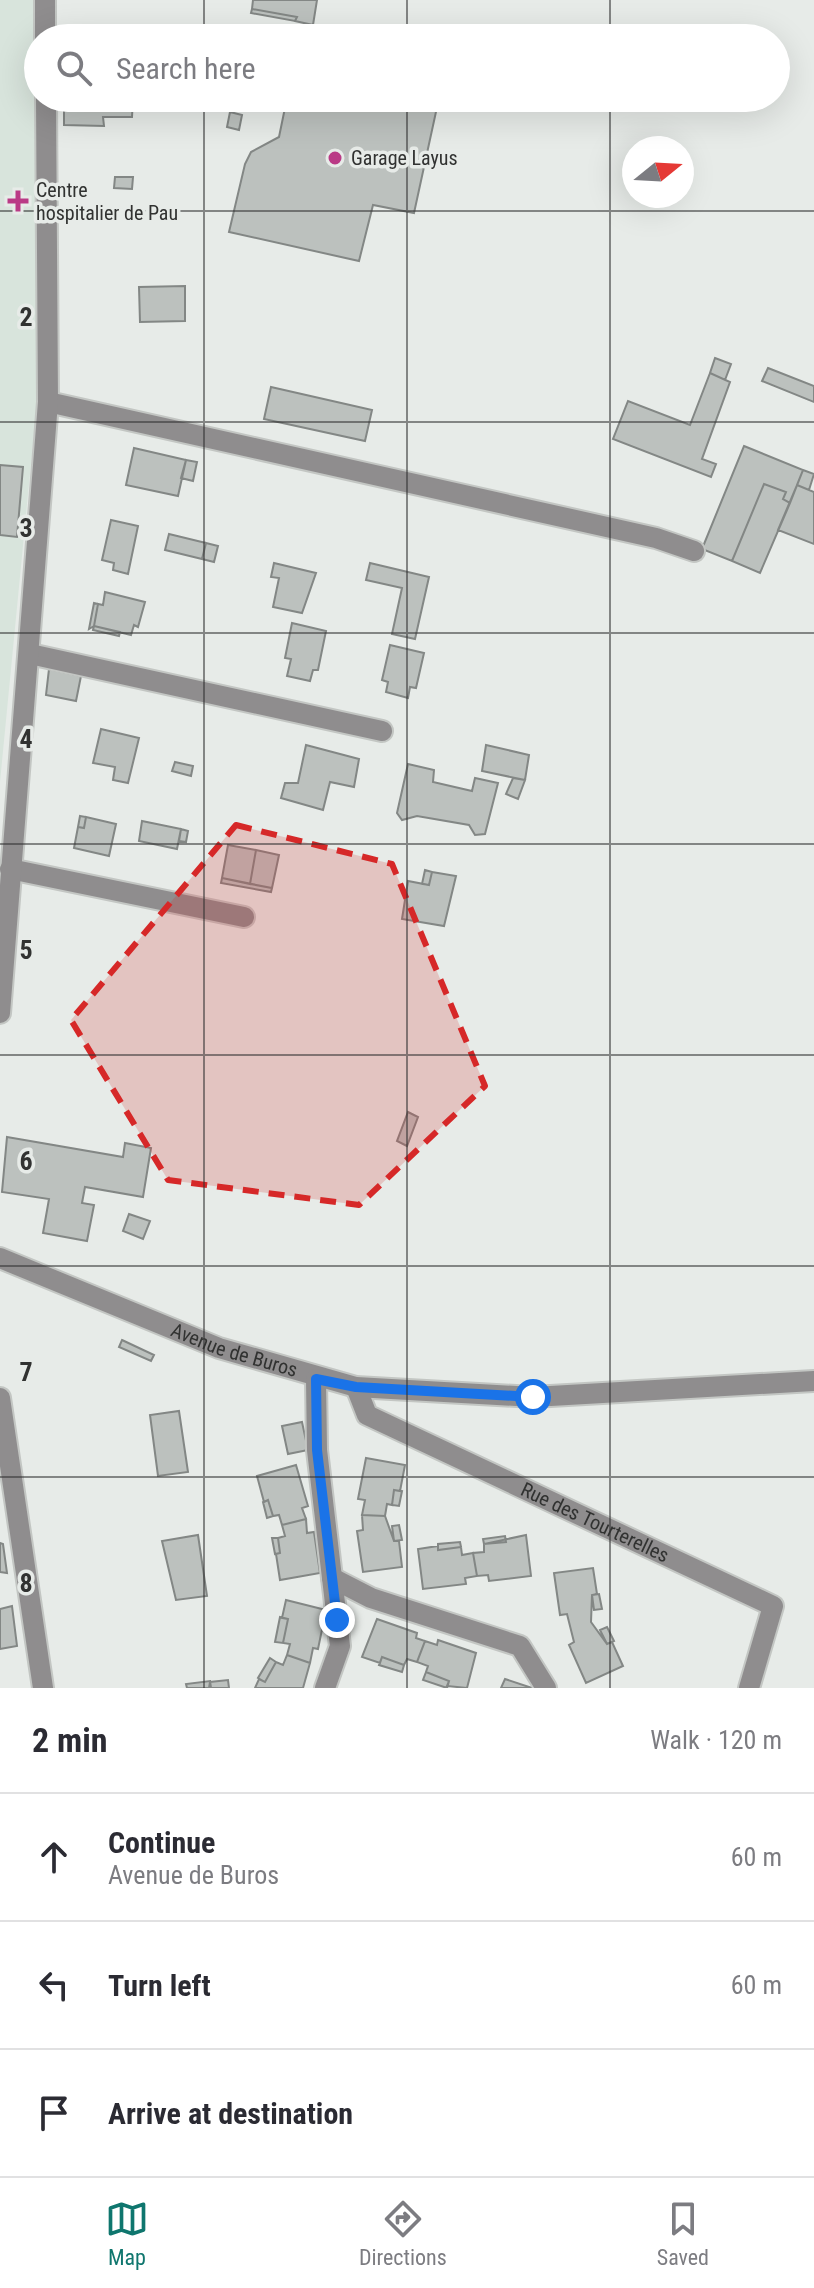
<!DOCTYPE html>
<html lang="en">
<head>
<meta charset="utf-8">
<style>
	:root { --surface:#fff; --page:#f7f7f7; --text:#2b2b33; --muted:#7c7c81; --line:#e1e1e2; --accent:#0f766e }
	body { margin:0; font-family:"Roboto Condensed",sans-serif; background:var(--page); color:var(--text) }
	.compass { position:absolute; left:622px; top:136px; width:72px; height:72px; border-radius:50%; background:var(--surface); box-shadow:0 8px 32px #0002; rotate:72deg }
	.stop { position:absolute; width:24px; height:24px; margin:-18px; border:6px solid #1a73e8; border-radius:50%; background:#fff }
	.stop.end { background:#1a73e8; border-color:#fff; box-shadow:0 2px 8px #0008 }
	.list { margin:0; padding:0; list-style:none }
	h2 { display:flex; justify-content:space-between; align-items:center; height:104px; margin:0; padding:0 32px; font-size:34px }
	h2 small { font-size:26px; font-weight:400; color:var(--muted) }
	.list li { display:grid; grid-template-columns:52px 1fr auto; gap:24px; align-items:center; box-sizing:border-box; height:128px; padding:0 32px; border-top:2px solid var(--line) }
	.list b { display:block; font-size:30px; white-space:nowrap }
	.list p { margin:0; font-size:26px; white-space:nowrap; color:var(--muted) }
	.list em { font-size:26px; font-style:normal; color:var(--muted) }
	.icon { flex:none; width:44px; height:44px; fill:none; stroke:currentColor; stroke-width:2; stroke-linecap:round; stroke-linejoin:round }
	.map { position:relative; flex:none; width:814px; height:1688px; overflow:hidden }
	.search { position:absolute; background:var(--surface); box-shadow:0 8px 32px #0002; left:24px; right:24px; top:24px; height:88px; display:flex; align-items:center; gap:20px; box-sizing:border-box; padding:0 28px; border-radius:44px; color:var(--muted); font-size:30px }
	.sheet { height:488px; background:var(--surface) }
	nav { display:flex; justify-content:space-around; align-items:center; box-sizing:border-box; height:112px; border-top:2px solid var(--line); background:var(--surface); font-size:22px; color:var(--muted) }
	nav a { display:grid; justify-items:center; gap:4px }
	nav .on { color:var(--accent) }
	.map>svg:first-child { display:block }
	.built { fill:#d8e4dc }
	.building { fill:#bcc1be; stroke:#838785; stroke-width:2 }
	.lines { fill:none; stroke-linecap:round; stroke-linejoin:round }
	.minor-casing { stroke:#c3c6c3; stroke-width:24 }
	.minor { stroke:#8f8d8e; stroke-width:20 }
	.route { stroke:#1a73e8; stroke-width:10 }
	.marked { fill:#d62828; fill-opacity:0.2; stroke:#d62828; stroke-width:6; stroke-dasharray:16 10; stroke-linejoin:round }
	.grid { fill:none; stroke:#313231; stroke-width:2; stroke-opacity:0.55 }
	.poi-dot { fill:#ba3a86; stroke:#e7ebe8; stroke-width:3 }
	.labels { text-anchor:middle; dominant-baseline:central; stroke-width:7; stroke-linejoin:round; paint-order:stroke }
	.poi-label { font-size:20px; fill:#313231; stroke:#e7ebe8; text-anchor:start }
	.street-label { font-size:20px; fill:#313231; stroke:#e7ebe8 }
	.grid-label { font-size:26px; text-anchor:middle; font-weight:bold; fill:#313231; stroke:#e7ebe8; stroke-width:7; stroke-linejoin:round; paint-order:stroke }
</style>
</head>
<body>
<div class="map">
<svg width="814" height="1688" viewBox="0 0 814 1688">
	<rect width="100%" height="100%" fill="#e7ebe8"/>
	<path class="built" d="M 0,0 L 34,0 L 37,402 L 0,782 Z"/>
	<path class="building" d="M 253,0 L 317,0 L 313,25 L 295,21 L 297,17 L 252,9 Z
		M 252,9 L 297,17 L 295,21 L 251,13 Z
		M 64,98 L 133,98 L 132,117 L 103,117 L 104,126 L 64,125 Z
		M 287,98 L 439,98 L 414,213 L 373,205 L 359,261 L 229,232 L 245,164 L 251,152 L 279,137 Z
		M 230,112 L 242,115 L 239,130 L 227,127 Z
		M 115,177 L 133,177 L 132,189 L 114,188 Z
		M 185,286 L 185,321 L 140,322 L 139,287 Z
		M 715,358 L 731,364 L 725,380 L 710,373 Z
		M 768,368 L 814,386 L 814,402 L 762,381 Z
		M 710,373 L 730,382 L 702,459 L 716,464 L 711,477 L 613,439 L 628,401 L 690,425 Z
		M 271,387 L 372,410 L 365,441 L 264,419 Z
		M 744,446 L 803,470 L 790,503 L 783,499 L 786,492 L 764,484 L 732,561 L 702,549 Z
		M 134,448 L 186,460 L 178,496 L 126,485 Z
		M 186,460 L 197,462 L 193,481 L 181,478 Z
		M 0,465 L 23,467 L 17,537 L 0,535 Z
		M 803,470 L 814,474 L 809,490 L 797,485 Z
		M 764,484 L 786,492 L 783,499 L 790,503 L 760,573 L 732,561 Z
		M 797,485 L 814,492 L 814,544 L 778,530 Z
		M 111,520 L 138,526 L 128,574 L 113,570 L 114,563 L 102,560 Z
		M 169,534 L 206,543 L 202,559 L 165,550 Z
		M 206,543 L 218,546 L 214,562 L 202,559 Z
		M 274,563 L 316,573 L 302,613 L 273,607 L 279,578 L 271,577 Z
		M 370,563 L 429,577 L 415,639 L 392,634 L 402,588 L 366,580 Z
		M 105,592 L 145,602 L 138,627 L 134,625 L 131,635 L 94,626 L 98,604 L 103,605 Z
		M 94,603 L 98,604 L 94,626 L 89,629 Z
		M 292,623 L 326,631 L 318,670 L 313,670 L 310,681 L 287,676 L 291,659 L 285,658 Z
		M 94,626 L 120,632 L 119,636 L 93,630 Z
		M 390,645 L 424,653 L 416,688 L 410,687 L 408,698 L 386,692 L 388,682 L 382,680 Z
		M 49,669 L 81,676 L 76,701 L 46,695 Z
		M 101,729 L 139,738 L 128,783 L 113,780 L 115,767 L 93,763 Z
		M 306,745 L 359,759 L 354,787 L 330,782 L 323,810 L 281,798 L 285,783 L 298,783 Z
		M 486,745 L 529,755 L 525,780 L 482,771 Z
		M 175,762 L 193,766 L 191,776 L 172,771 Z
		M 408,764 L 434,770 L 433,782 L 472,791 L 475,778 L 498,783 L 485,834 L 475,835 L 469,825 L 417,816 L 402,820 L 397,813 Z
		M 513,778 L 525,780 L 518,799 L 506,794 Z
		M 80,816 L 86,817 L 84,828 L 78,827 Z
		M 86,817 L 116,824 L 109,856 L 74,848 L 78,827 L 84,828 Z
		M 142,821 L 181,829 L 177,849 L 139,841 Z
		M 181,829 L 188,831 L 186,842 L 179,841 Z
		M 228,845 L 256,850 L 250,884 L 222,878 Z
		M 256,850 L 279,855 L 272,888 L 250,884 Z
		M 425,870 L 432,872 L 429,885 L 422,884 Z
		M 432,872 L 456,876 L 444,926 L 402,919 L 408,881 L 429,885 Z
		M 222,878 L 272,888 L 271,892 L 221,883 Z
		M 408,1112 L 418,1117 L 407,1146 L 397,1141 Z
		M 7,1137 L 123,1157 L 125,1143 L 151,1148 L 143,1197 L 85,1187 L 82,1203 L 94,1205 L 87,1241 L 43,1233 L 49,1199 L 2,1192 Z
		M 129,1214 L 150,1221 L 143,1239 L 123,1231 Z
		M 122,1340 L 154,1355 L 151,1361 L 119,1347 Z
		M 179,1411 L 188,1472 L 158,1476 L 150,1415 Z
		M 302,1422 L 308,1450 L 288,1454 L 282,1426 Z
		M 366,1458 L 405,1465 L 400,1491 L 394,1490 L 392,1505 L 387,1504 L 385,1516 L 362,1515 L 365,1500 L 358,1499 Z
		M 296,1465 L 308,1506 L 302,1508 L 306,1519 L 282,1525 L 279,1515 L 273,1516 L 268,1500 L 264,1502 L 257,1476 Z
		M 394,1490 L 402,1491 L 399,1506 L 392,1505 Z
		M 268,1500 L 273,1516 L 267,1518 L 263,1502 Z
		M 362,1515 L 385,1516 L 394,1541 L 399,1541 L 402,1567 L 363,1572 L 357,1531 L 363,1530 Z
		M 306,1519 L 307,1533 L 314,1532 L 320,1573 L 280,1580 L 276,1554 L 280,1553 L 278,1538 L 285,1536 L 282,1525 Z
		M 399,1525 L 402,1540 L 394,1541 L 392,1526 Z
		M 198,1535 L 207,1596 L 176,1600 L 162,1541 Z
		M 526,1535 L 531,1576 L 489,1581 L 488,1575 L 477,1576 L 473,1553 L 484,1552 L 484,1544 Z
		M 505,1536 L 506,1542 L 484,1544 L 483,1539 Z
		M 272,1538 L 278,1538 L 280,1553 L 275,1554 Z
		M 460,1542 L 461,1547 L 438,1550 L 438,1544 Z
		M 0,1543 L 3,1544 L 7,1573 L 0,1572 Z
		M 438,1546 L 438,1550 L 461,1547 L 462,1555 L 473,1553 L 477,1576 L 465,1578 L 466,1584 L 423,1589 L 418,1549 Z
		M 593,1568 L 597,1594 L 592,1595 L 591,1622 L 607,1644 L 612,1642 L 623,1666 L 586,1683 L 569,1645 L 574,1642 L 567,1614 L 560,1615 L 554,1573 Z
		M 599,1594 L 602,1609 L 594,1610 L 592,1595 Z
		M 286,1600 L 326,1610 L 318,1649 L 313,1648 L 310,1663 L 287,1655 L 290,1644 L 283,1643 L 288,1619 L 282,1618 Z
		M 12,1606 L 17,1646 L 0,1649 L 0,1609 Z
		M 280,1617 L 288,1619 L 283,1643 L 275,1642 Z
		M 377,1619 L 417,1633 L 416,1638 L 425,1641 L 417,1662 L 407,1659 L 404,1665 L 382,1657 L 380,1663 L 362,1657 Z
		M 607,1627 L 614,1641 L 607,1644 L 600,1630 Z
		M 438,1640 L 476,1653 L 467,1688 L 447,1686 L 449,1681 L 426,1672 L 428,1666 L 417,1662 L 425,1641 L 437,1645 Z
		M 287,1655 L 310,1663 L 303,1688 L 255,1688 L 259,1679 L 265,1682 L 276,1662 L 283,1665 Z
		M 382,1657 L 404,1665 L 402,1672 L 379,1665 Z
		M 270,1658 L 276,1662 L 265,1682 L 258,1678 Z
		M 426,1672 L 449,1681 L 447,1688 L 423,1680 Z
		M 505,1679 L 532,1688 L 501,1688 Z
		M 228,1680 L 229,1688 L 209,1688 L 210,1682 Z
		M 210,1681 L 211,1688 L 187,1688 L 186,1684 Z"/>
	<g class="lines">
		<g class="minor-casing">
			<g id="minor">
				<path d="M 45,0 L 45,38"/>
				<path d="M 48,402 L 656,538 L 694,551"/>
				<path d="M 30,654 L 382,731"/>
				<path d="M 10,869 L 244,917"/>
				<path d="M 0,1013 L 48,402 L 46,98"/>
				<path id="s1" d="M 0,1258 L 219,1348 L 356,1387 L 533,1397 L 814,1381"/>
				<path d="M 316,1379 L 317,1450 L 340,1646 L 325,1688"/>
				<path id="s2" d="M 356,1387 L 367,1415 L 773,1606 L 749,1688"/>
				<path d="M 0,1398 L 43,1688"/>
				<path d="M 332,1578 L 371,1598 L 520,1646 L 546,1688"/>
			</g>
		</g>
		<use href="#minor" class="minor"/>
	</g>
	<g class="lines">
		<path class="route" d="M 337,1620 L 317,1450 L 316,1379 L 356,1387 L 533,1397"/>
	</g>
	<path class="marked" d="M 236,825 L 392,864 L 485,1086 L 359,1205 L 168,1180 L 71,1020 Z"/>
	<path class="grid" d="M 204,0 L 204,38M 407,0 L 407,38M 610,0 L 610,38M 204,98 L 204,1688M 407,98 L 407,1688M 610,98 L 610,1688M 0,211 L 814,211M 0,422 L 814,422M 0,633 L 814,633M 0,844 L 814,844M 0,1055 L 814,1055M 0,1266 L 814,1266M 0,1477 L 814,1477"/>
	<g class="poi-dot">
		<circle cx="335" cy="158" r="8"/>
		<path d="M14 189h8v8h8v8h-8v8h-8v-8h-8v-8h8z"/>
	</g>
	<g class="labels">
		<g class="poi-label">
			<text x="351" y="158">Garage Layus</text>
			<text x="36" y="190">Centre<tspan x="36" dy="23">hospitalier de Pau</tspan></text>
		</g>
		<g class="street-label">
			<text stroke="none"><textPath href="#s1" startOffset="252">Avenue de Buros</textPath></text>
			<text stroke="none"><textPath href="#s2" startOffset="282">Rue des Tourterelles</textPath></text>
		</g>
	</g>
	<g class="grid-label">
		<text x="26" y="326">2</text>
		<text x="26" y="537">3</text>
		<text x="26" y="748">4</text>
		<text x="26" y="959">5</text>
		<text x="26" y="1170">6</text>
		<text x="26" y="1381">7</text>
		<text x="26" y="1592">8</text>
	</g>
</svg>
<svg class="compass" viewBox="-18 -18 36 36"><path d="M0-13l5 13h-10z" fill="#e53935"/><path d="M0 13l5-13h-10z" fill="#7c7c81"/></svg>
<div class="stop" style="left:533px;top:1397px"></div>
<div class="stop end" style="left:337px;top:1620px"></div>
<div class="search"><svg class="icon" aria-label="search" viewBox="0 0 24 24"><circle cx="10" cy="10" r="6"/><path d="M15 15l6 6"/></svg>Search here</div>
</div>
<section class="sheet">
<h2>2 min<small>Walk · 120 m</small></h2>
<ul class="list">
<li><svg class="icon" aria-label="ahead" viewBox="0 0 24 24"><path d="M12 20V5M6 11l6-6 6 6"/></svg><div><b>Continue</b><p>Avenue de Buros</p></div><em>60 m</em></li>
<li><svg class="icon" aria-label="left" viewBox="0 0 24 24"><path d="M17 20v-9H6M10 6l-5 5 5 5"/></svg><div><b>Turn left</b></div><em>60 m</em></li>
<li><svg class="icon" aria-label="arrive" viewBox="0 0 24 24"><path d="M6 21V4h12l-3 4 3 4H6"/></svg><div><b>Arrive at destination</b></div></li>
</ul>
</section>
<nav>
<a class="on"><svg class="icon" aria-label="map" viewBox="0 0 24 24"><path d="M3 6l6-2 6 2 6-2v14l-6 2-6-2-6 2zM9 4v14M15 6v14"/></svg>Map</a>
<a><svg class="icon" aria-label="directions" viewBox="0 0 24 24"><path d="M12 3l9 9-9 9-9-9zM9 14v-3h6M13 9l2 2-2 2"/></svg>Directions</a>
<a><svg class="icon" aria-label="saved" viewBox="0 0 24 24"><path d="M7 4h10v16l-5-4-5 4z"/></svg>Saved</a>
</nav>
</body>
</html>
